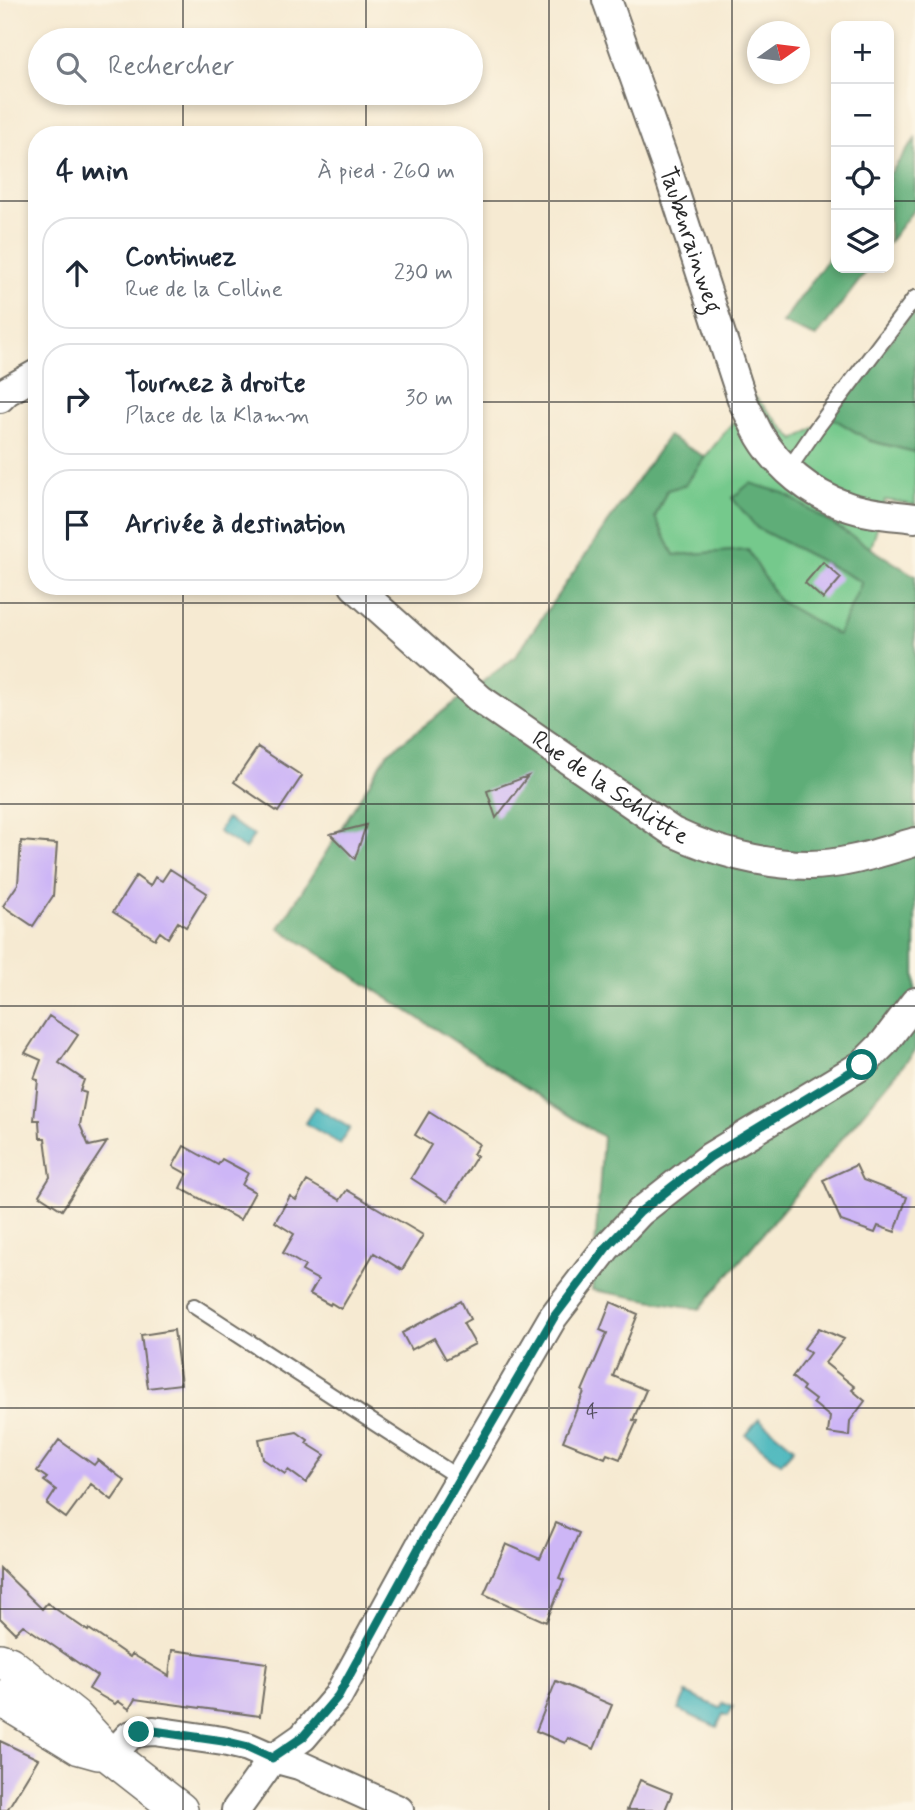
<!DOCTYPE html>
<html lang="fr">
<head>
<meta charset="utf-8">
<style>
	:root { --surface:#fff; --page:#f2f2f3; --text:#1f2937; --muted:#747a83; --line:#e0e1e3 }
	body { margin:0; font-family:Mynerve,sans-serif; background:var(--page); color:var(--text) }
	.controls { position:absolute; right:21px; top:21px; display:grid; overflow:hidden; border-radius:14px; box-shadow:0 4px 10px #0003 }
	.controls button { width:63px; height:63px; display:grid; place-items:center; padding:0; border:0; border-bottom:2px solid var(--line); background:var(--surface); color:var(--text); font:35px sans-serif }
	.compass { position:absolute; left:747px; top:21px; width:63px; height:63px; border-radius:50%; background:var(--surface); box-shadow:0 4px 10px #0003; rotate:76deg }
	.stop { position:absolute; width:21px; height:21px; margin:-16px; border:5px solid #0f766e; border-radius:50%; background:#fff }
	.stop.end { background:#0f766e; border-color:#fff; box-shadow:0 2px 7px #0008 }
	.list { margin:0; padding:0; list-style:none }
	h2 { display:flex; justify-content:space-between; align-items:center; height:91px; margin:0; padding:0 28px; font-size:30px }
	h2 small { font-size:23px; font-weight:400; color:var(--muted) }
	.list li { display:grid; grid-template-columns:46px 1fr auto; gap:21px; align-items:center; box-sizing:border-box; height:112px; margin:0 14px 14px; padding:0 14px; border:2px solid var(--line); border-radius:28px }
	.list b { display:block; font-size:26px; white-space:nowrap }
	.list p { margin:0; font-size:23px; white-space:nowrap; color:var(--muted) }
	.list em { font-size:23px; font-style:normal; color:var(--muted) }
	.icon { flex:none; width:38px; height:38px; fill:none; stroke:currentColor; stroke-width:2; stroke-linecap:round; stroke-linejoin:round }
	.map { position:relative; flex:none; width:915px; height:1810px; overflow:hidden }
	.search { position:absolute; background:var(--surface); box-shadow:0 4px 10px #0003; left:28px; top:28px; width:455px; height:77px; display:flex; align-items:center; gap:18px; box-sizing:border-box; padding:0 24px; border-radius:38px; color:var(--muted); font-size:26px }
	.panel { position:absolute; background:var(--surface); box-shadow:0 4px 10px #0003; left:28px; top:126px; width:455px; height:469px; border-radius:28px }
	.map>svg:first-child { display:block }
	.green { fill:#74c98c; stroke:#507a5c; stroke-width:2 }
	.forest { fill:#5fad78; stroke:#456c52; stroke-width:2 }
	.water { fill:#45b5bc; stroke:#387074; stroke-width:2 }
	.building { fill:#cdb6f6 }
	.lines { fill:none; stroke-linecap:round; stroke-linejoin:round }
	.service-casing { stroke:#726e65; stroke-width:18 }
	.minor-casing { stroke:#726e65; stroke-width:32 }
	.tertiary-casing { stroke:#726e65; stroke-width:38 }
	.service { stroke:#fff; stroke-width:14 }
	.minor { stroke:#fff; stroke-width:28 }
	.tertiary { stroke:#fff; stroke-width:35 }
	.route { stroke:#0f766e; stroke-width:9 }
	.grid { fill:none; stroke:#2b2b2b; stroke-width:2; stroke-opacity:0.55 }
	.labels { text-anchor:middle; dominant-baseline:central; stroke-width:5; stroke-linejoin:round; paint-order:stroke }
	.number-label { font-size:21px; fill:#544e5e }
	.street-label { font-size:24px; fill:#2b2b2b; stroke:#fcf5e5 }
</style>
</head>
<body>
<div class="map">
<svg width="915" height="1810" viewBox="0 0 915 1810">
	<rect width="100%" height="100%" fill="#fcf5e5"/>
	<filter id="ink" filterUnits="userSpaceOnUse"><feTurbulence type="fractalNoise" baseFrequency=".0143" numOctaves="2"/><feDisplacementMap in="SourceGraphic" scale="14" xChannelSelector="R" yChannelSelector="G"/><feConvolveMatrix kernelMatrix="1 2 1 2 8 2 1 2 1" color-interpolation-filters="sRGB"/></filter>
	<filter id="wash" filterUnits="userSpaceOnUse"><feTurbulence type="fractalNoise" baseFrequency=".00686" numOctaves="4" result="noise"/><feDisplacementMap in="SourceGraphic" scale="28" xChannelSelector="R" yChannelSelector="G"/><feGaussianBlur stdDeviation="1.57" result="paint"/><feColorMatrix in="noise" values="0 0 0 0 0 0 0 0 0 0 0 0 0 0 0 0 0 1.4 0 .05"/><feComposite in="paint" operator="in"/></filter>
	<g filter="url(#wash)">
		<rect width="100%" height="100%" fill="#f6ead2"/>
		<path class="green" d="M 754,396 L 795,440 L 831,417 L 870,441 L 915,452 L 915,505 L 885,500 L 871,548 L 783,493 L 757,528 L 862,582 L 838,635 L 778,600 L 748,550 L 674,555 L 655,517 L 667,490 L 686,485 L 705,457 Z"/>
		<path class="forest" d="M 915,139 L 915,208 L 889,242 L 889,175 Z
			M 836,248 L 836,268 L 869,268 L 816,337 L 782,323 Z
			M 915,308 L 915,452 L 871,441 L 831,417 Z
			M 668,436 L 705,457 L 685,485 L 667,490 L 655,517 L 674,555 L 748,550 L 778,600 L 838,635 L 862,582 L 757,528 L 732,498 L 750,483 L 783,493 L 915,576 L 915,1051 L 700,1309 L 592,1290 L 603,1137 L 279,928 L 388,753 L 514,658 Z"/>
		<path class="water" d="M 226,819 L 254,835 L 245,849 L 218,832 Z
			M 315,1107 L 350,1128 L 340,1144 L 305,1123 Z
			M 759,1419 L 794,1448 L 781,1463 L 746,1435 Z
			M 686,1693 L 720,1708 L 723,1703 L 733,1707 L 728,1716 L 723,1714 L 717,1727 L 678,1710 Z"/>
		<g id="blocks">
			<path class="building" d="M 823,562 L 841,578 L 823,599 L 805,583 Z
				M 258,747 L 302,776 L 278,812 L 234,782 Z
				M 528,776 L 496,818 L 487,791 Z
				M 366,825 L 355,859 L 330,834 Z
				M 21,841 L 57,844 L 53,896 L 33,926 L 3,906 L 18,884 Z
				M 170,869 L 207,893 L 186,927 L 178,922 L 168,938 L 160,932 L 155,939 L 113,912 L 136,876 L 150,886 L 155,877 L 162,881 Z
				M 49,1016 L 78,1035 L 59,1063 L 84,1080 L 80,1091 L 86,1093 L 80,1125 L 89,1146 L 107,1142 L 62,1210 L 39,1195 L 50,1177 L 45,1138 L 40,1138 L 39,1120 L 34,1120 L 38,1080 L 34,1079 L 41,1060 L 25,1053 Z
				M 429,1112 L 479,1144 L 473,1154 L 477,1156 L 448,1202 L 411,1178 L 431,1145 L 415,1135 Z
				M 184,1146 L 218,1165 L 222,1159 L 248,1173 L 242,1185 L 255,1192 L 240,1220 L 180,1188 L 187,1174 L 173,1166 Z
				M 856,1165 L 863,1180 L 907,1197 L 895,1232 L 878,1226 L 875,1233 L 841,1221 L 823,1180 Z
				M 307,1181 L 340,1200 L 347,1190 L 423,1235 L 402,1270 L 374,1253 L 341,1309 L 331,1303 L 330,1305 L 310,1294 L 318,1280 L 302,1271 L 305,1266 L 283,1253 L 294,1234 L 275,1222 L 290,1196 L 296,1200 Z
				M 461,1301 L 470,1319 L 463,1323 L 475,1344 L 446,1359 L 434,1338 L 411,1350 L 402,1333 Z
				M 611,1302 L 638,1314 L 613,1376 L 646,1390 L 633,1420 L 637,1421 L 620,1459 L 607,1454 L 605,1458 L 563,1441 L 584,1392 L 582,1391 L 607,1333 L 600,1330 Z
				M 819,1328 L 844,1339 L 825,1363 L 855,1387 L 852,1390 L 865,1401 L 850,1421 L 849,1436 L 828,1433 L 830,1417 L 813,1403 L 815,1400 L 802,1390 L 804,1387 L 792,1377 L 810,1353 L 804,1348 Z
				M 174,1330 L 181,1384 L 148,1388 L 141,1335 Z
				M 297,1432 L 308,1440 L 306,1443 L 325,1455 L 306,1483 L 288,1470 L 285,1474 L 263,1459 L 259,1439 Z
				M 59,1440 L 94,1465 L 98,1460 L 125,1481 L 112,1500 L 91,1484 L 66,1518 L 47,1504 L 56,1490 L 44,1481 L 47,1478 L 37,1471 Z
				M 556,1523 L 579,1533 L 559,1578 L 564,1580 L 546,1622 L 484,1594 L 506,1544 L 540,1559 Z
				M 0,1568 L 42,1609 L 47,1603 L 88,1631 L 89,1629 L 130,1657 L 132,1654 L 169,1676 L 172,1650 L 267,1663 L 260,1716 L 135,1699 L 129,1709 L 118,1701 L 115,1704 L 89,1689 L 97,1676 L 23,1625 L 15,1633 L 0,1618 Z
				M 556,1681 L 612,1705 L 594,1749 L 568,1738 L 565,1743 L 536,1731 Z
				M 0,1741 L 38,1759 L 7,1810 L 0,1810 Z
				M 640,1780 L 672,1793 L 665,1810 L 627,1810 Z"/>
		</g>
	</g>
	<g filter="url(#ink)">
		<use href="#blocks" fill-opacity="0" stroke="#726e65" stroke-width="2"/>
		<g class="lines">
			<g class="service-casing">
				<path id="service" d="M 788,470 L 816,429 L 915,298
					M 194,1306 L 459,1478"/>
			</g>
			<g class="minor-casing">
				<g id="minor">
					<path id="s1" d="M 607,0 L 666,166 L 743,402 C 749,413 754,425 760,436 C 779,468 811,494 846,506 C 868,514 892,515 915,518"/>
					<path d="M 0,398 L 7,391 L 37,374"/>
					<path id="s2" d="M 354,586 L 480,699 L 673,832 C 713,851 764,865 809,865 C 845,865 881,852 915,842"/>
					<path d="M 111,1756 L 129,1736 L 139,1732 L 154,1731 L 223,1741 L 248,1747 L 273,1758 L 299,1765 L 399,1810"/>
					<path d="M 236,1810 L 273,1758 L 303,1737 L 338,1696 L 425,1537 L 553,1317 L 606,1248 L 640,1212 L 710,1157 L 862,1065 L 884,1043 L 915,1002"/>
				</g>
			</g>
			<g class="tertiary-casing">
				<path id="tertiary" d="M 0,1661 L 9,1664 L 74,1716 L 111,1756 L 180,1810
					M 0,1698 L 80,1747 L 98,1752"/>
			</g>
			<use href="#service" class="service"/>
			<use href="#minor" class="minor"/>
			<use href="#tertiary" class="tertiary"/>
		</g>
	</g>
	<g class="lines" filter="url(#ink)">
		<path class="route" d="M 139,1732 L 154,1731 L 223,1741 L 248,1747 L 272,1758 L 303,1737 L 338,1696 L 425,1537 L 554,1317 L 606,1248 L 640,1212 L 710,1157 L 862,1065"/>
	</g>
	<path class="grid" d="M 183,0 L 183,40M 366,0 L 366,40M 549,0 L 549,1810M 732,0 L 732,1810M 183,93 L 183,135M 366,93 L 366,135M 0,201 L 37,201M 474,201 L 836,201M 889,201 L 915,201M 0,402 L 37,402M 474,402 L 915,402M 183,586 L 183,1810M 366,586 L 366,1810M 0,603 L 915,603M 0,804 L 915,804M 0,1006 L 915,1006M 0,1207 L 915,1207M 0,1408 L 915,1408M 0,1609 L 915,1609"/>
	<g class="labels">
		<g class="number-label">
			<text x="592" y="1412">4</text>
		</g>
		<g class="street-label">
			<text stroke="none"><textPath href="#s1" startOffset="254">Taubenrainweg</textPath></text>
			<text stroke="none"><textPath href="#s2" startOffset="327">Rue de la Schlitte</textPath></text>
		</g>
	</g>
</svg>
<div class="controls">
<button>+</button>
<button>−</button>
<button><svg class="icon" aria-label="locate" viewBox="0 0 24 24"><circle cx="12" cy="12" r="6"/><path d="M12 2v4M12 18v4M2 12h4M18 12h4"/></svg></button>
<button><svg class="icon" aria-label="layers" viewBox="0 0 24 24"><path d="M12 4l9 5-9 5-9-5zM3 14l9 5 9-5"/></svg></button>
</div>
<svg class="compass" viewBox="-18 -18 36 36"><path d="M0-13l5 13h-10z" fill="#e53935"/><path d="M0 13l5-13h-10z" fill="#747a83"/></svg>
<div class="stop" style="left:862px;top:1065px"></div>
<div class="stop end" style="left:139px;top:1732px"></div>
<div class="search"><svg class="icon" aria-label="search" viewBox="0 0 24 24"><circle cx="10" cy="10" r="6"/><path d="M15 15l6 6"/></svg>Rechercher</div>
<section class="panel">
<h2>4 min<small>À pied · 260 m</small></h2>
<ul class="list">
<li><svg class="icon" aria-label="ahead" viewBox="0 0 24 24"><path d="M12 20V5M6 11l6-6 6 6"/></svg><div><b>Continuez</b><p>Rue de la Colline</p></div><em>230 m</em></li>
<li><svg class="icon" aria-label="right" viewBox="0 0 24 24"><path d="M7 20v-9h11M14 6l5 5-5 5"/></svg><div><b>Tournez à droite</b><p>Place de la Klamm</p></div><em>30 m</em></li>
<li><svg class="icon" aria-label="arrive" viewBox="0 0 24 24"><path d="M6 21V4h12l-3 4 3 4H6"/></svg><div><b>Arrivée à destination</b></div></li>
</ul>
</section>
</div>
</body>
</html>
